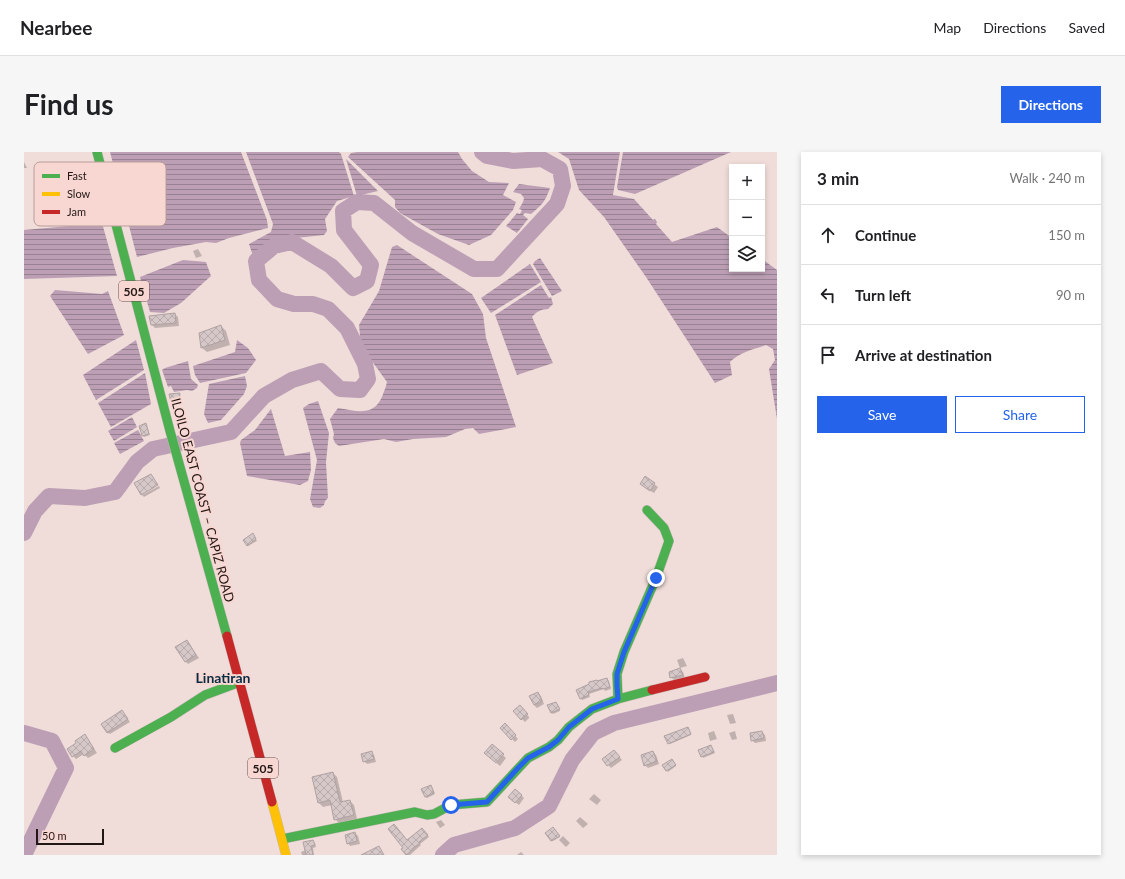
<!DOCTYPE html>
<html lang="en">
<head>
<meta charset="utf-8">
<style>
	:root { --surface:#fff; --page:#f6f6f6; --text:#202124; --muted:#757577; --line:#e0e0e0; --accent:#2563eb }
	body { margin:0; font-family:Lato,sans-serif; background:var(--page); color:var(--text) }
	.controls { position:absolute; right:12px; top:12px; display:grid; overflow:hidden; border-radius:0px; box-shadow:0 2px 6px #0003 }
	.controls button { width:36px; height:36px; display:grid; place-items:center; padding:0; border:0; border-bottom:1px solid var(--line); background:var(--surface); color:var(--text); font:20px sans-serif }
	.scale { position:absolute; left:12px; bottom:10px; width:68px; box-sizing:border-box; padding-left:4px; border:2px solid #221715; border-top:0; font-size:11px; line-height:14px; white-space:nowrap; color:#221715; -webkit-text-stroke:3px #f8d7d2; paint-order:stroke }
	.stop { position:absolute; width:12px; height:12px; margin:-9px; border:3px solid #2563eb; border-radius:50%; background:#fff }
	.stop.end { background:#2563eb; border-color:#fff; box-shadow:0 1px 4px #0008 }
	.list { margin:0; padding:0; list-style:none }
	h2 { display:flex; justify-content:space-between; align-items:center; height:52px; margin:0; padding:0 16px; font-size:17px }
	h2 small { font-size:13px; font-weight:400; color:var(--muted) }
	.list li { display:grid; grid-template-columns:26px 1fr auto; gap:12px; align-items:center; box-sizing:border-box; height:60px; padding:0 16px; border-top:1px solid var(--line) }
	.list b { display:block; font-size:15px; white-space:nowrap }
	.list em { font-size:13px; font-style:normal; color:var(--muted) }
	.actions { display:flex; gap:8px; padding:12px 16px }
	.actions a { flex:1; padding:9px 0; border:1px solid var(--accent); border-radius:0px; text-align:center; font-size:14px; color:var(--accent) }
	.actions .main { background:var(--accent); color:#fff }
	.icon { flex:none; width:22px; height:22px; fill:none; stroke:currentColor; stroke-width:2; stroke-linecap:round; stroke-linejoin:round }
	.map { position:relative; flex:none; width:753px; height:703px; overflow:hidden; border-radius:0px }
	header { display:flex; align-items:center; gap:24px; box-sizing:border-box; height:56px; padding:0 20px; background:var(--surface); border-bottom:1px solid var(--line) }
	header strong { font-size:19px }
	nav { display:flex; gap:22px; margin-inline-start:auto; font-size:14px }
	.intro { display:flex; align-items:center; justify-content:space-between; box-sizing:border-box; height:96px; padding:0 24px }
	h1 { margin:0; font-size:28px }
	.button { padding:10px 18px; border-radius:0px; background:var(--accent); color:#fff; font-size:14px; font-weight:700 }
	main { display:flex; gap:24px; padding:0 24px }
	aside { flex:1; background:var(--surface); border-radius:0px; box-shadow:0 2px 6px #0003 }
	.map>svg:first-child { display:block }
	.water { fill:url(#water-rules) }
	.shadow { fill:#0003 }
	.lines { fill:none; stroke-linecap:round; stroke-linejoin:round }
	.river { stroke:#bc9fb4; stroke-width:16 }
	.building { fill:url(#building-cross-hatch); stroke:#b0a2a2 }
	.fast-casing { stroke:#c8b9b7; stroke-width:10 }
	.slow-casing { stroke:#c8b9b7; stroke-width:10 }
	.jam-casing { stroke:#c8b9b7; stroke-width:10 }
	.fast { stroke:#4caf50; stroke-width:9 }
	.slow { stroke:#ffc107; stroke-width:9 }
	.jam { stroke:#c62828; stroke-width:9 }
	.route { stroke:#2563eb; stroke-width:5 }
	.labels { text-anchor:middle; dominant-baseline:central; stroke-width:4; stroke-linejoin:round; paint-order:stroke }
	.shield { fill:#f8d7d2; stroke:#62514e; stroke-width:1 }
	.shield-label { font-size:12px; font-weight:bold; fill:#221715 }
	.street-label { font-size:13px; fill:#221715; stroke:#f8d7d2 }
	.neighbourhood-label { font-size:14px; font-weight:bold; fill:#072d45; stroke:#f8d7d2 }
	.key { fill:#f8d7d2; stroke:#b89d99; stroke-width:1 }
	.key-label { font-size:11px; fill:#221715 }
</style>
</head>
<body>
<header>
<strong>Nearbee</strong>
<nav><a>Map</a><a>Directions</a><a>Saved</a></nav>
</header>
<div class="intro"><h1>Find us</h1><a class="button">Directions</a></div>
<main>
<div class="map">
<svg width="753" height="703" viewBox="0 0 753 703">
	<defs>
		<pattern id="water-rules" width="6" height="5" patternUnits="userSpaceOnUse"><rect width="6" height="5" fill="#bc9fb4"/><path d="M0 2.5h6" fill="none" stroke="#988191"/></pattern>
		<pattern id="building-cross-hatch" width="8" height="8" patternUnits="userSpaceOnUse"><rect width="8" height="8" fill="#d6c8c8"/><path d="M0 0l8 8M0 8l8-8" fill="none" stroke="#b7abab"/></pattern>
	</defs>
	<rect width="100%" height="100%" fill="#f0ddda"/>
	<path class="water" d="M 86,0 L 217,0 L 243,68 L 244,76 L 205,86 L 192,91 L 182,90 L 149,96 L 113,105 Z
		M 222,0 L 315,0 L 317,2 L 330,44 L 313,49 L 301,67 L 303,79 L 300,83 L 253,88 L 229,104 L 225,92 L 247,80 L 249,72 Z
		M 333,0 L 434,0 L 438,7 L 448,19 L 465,30 L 485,31 L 479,43 L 492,50 L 489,58 L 467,83 L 445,93 L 414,82 L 376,61 L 371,55 L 371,48 L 324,5 L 327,1 Z
		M 534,0 L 596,0 L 589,43 L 610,47 L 629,68 L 631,67 L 633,70 L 632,72 L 648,90 L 693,75 L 708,86 L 708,117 L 738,117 L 738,107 L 753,118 L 753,267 L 745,217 L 751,208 L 749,197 L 742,193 C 730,197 716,200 706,210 L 708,223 L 691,231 L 622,125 L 580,65 L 555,38 L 545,7 Z
		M 599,0 L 707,0 L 611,42 L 594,38 L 593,35 Z
		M 322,7 L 354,39 L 333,44 Z
		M 495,32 L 526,36 C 521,50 518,53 507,62 L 501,61 L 499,63 L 504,67 L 493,81 L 482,74 L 493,61 L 496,62 L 498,58 L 495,57 L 499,50 L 500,46 L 497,42 L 489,40 Z
		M 78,71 L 93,124 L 0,127 L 0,78 Z
		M 373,93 L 448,142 L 459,162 L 462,186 L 492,275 L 455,282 L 449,276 L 441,277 L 422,285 L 389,287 L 372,290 L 360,287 L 315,294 L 311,291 L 309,286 L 310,282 L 306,267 L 314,256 C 332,259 349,265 358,245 C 360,239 362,235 363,230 L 337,194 L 335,173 L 355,139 L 368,95 Z
		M 516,106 L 538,139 L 528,144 L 509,112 L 511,109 Z
		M 159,108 L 182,110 L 187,124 L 157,151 L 140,161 L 126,160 L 116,125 Z
		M 506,112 L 517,130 L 467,161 L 457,146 Z
		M 517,133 L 525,146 L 527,145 L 529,152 L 524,157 C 517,157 512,160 508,165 L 529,211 L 493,223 L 471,163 Z
		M 31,138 L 78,142 L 84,139 L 100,183 L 64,202 L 26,144 Z
		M 112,188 L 120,218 L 72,248 L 59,223 Z
		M 213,188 L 224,196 L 232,208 L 222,221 L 176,231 L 171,223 L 169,214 L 211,200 Z
		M 164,209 L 167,227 L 174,233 L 173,236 L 168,239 L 163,238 L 150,240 L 147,234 L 144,235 L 138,218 L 141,216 Z
		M 121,221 L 127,252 L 87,275 L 74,251 Z
		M 221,224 L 223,234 L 220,242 L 197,268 L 184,271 L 180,262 L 185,232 Z
		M 294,249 L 305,281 L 302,310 L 304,346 L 301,349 L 300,353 L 296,356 L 289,355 L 286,347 L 293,308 L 279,256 L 285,252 Z
		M 247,257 L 261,304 L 286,300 L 287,318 L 284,329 L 276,333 L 223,324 L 216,291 L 217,288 L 231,278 Z
		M 108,265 L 113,275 L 90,289 L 84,279 Z
		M 114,278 L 120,289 L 96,302 L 90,291 Z"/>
	<path class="shadow" d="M 0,10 L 3,16 L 0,16 Z
		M 174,97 L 178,104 L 172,106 L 169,99 Z
		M 151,162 L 154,165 L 155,174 L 131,176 L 128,173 L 126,165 Z
		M 197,174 L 202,179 L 206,193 L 183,200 L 178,196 Z
		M 155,242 L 156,243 L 156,251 L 149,250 L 148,249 Z
		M 122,272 L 126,283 L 120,285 L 119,284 Z
		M 622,326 L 634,335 L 630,341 L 620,335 Z
		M 135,334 L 136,336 L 120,345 L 118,343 Z
		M 230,384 L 233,389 L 224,394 L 223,393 Z
		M 163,489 L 175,506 L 164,512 L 162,510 Z
		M 659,506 L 663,514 L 656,516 L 653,508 Z
		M 656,517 L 659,520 L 661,526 L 650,528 L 647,525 Z
		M 583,527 L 585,529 L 587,537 L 581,539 L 580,537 L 565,542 L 566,545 L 558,548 L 556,546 L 574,530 Z
		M 514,541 L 517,544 L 520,552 L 513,556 L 510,553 Z
		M 533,552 L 536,559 L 529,562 L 528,561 Z
		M 496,555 L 505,565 L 505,566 L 501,570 L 490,559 Z
		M 98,559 L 106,570 L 86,582 L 83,580 Z
		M 709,562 L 712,571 L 706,572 L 703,563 Z
		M 481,572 L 494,587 L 491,590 L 477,576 Z
		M 665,577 L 667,583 L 646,592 L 645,591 Z
		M 690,579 L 693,587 L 686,589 L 684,581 Z
		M 711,579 L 713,587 L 708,588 L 705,581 Z
		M 738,580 L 741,583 L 742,589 L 731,591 L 728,588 Z
		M 63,586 L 73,601 L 64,606 L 60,602 L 52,607 L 49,604 Z
		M 468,593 L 482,606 L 476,614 L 464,604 Z
		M 687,594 L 691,601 L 679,606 L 676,599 Z
		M 347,600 L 350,603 L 352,610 L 343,612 L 340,609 Z
		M 629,600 L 632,603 L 635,612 L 624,616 L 621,613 Z
		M 593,602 L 598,608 L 587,616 L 579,607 Z
		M 649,609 L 652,614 L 644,620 L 643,619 Z
		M 309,621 L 313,625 L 319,650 L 326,649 L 330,653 L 333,667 L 315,671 L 311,667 L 308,653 L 299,655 L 295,651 Z
		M 408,635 L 411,642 L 403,646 L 401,645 Z
		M 492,638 L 500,646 L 495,653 L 488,648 Z
		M 570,642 L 577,648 L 573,653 L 565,647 Z
		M 556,665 L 564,672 L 559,676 L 552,669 Z
		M 417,668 L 421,673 L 416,676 L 412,670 Z
		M 529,676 L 536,685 L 529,689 L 527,688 Z
		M 398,677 L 405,685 L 396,692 L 397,693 L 386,703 L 383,703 L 379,698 L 383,689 Z
		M 331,681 L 334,684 L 336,692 L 326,694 L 324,691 Z
		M 539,684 L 546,691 L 542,695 L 535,688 Z
		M 289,689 L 291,691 L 292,695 L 289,696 L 290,703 L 278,703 L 277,700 L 282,698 Z
		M 497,700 L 500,703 L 493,703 Z"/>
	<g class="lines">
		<path class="river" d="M 0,381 L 11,359 L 25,344 L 61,346 L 91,340 L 113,310 L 129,297 L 207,280 L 240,244 L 268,228 L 297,219 L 316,237 L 336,238 L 344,227 L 341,212 L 323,176 L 304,157 L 289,152 L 270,152 L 253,147 L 235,128 L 232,109 L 250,94 L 268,90 L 307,114 L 329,136 L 343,129 L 347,113 L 320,78 L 319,59 L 333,50 L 350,51 L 388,81 L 450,117 L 473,117 L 533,52 L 539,34 L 536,17 L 518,7 L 489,9 L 463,4 L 458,0
			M 0,581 L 28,589 L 42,616 L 0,703
			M 419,703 L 430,693 L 491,676 L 525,654 L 548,608 L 569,581 L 590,571 L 753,531"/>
	</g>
	<path class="building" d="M 151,161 L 152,171 L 127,173 L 125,164 Z
		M 197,173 L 201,188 L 177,196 L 175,181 Z
		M 156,241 L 155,250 L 147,250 L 145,242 Z
		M 122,271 L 125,282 L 118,284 L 115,274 Z
		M 127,322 L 134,333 L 117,343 L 110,331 Z
		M 621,324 L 631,331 L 626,339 L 616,332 Z
		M 229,381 L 232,387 L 223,394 L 219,388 Z
		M 163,488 L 172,503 L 161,510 L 151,495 Z
		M 656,516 L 659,523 L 646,526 L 645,520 Z
		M 583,526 L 586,535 L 579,537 L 578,536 L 564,540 L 565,543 L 556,547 L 552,538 L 565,532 L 565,530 L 573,528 L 573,529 Z
		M 514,540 L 518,549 L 510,553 L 505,544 Z
		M 532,550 L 536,557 L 527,561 L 523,553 Z
		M 496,553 L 504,562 L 497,568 L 489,559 Z
		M 98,558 L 104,567 L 83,581 L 77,572 Z
		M 481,571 L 492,583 L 487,588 L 476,576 Z
		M 664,575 L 667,582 L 644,592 L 640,584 Z
		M 738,579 L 740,586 L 727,589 L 726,581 Z
		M 61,582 L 70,597 L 60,604 L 57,599 L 48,605 L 43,597 L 52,591 L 51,589 Z
		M 468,592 L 480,602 L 472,611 L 460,601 Z
		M 687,593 L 690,600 L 677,605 L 674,598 Z
		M 590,598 L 596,605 L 583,614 L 578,607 Z
		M 348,599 L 350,607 L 339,610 L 337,602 Z
		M 629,599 L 633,609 L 620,614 L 617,603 Z
		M 648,607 L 652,613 L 642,619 L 638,613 Z
		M 309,620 L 316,650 L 326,648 L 330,663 L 310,668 L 306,648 L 294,651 L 288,625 Z
		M 407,633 L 410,641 L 401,645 L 397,637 Z
		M 491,637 L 498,643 L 491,651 L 484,645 Z
		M 370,672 L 383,688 L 398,676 L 404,683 L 395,690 L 396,691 L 388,697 L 388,698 L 382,703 L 377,697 L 379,696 L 364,677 Z
		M 529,675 L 536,684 L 527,689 L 521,681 Z
		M 331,680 L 333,689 L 323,692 L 321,683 Z
		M 289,688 L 291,693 L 287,694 L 289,703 L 282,703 L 279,690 Z
		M 355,694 L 360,703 L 337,703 Z"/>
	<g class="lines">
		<g class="fast-casing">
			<path id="fast" d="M 73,0 L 146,279 L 203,484
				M 594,547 L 593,522 L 600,500 L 632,426 L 645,389 L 640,376 L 623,358
				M 91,596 L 147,565 L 181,543 L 216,530
				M 258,687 L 391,660 L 403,663 L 410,662 L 427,653 L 463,650 L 504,606 L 525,595 L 534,588 L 545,575 L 568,557 L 594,547 L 628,538"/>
		</g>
		<g class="slow-casing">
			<path id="slow" d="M 248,650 L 262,703"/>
		</g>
		<g class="jam-casing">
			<path id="jam" d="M 203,484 L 248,650
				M 628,538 L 681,525"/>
		</g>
		<use href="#fast" class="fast"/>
		<use href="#slow" class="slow"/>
		<use href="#jam" class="jam"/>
	</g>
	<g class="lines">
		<path class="route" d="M 427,653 L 463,650 L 494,616 L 504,606 L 525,595 L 534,588 L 545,575 L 568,557 L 594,547 L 593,533 L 593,522 L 600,500 L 632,426"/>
	</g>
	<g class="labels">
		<g class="shield">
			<rect x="95" y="129" width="30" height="20" rx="3"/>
			<rect x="224" y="606" width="30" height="20" rx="3"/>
		</g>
		<g class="shield-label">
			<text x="110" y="139">505</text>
			<text x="239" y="616">505</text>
		</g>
		<g class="street-label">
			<text transform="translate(179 348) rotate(75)">ILOILO EAST COAST – CAPIZ ROAD</text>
		</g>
		<g class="neighbourhood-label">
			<text x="199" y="525">Linatiran</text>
		</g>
	</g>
	<rect x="10" y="10" width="132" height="64" rx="6" class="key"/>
	<rect x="18" y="22" width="18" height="4" fill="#4caf50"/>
	<rect x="18" y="40" width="18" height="4" fill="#ffc107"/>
	<rect x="18" y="58" width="18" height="4" fill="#c62828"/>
	<g class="key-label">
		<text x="43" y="28">Fast</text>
		<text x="43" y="46">Slow</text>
		<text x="43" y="64">Jam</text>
	</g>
</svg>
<div class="controls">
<button>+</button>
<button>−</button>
<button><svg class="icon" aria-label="layers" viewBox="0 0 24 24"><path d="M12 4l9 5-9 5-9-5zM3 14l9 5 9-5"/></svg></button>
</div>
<div class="scale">50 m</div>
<div class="stop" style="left:427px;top:653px"></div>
<div class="stop end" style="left:632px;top:426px"></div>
</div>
<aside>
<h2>3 min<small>Walk · 240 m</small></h2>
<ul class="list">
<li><svg class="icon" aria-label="ahead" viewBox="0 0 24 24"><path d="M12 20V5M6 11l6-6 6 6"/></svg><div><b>Continue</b></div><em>150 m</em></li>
<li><svg class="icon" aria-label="left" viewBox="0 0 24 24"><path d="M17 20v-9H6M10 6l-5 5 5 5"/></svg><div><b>Turn left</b></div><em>90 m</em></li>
<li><svg class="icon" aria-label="arrive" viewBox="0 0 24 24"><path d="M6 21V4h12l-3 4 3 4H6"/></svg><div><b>Arrive at destination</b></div></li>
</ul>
<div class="actions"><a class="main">Save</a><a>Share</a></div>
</aside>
</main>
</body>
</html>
